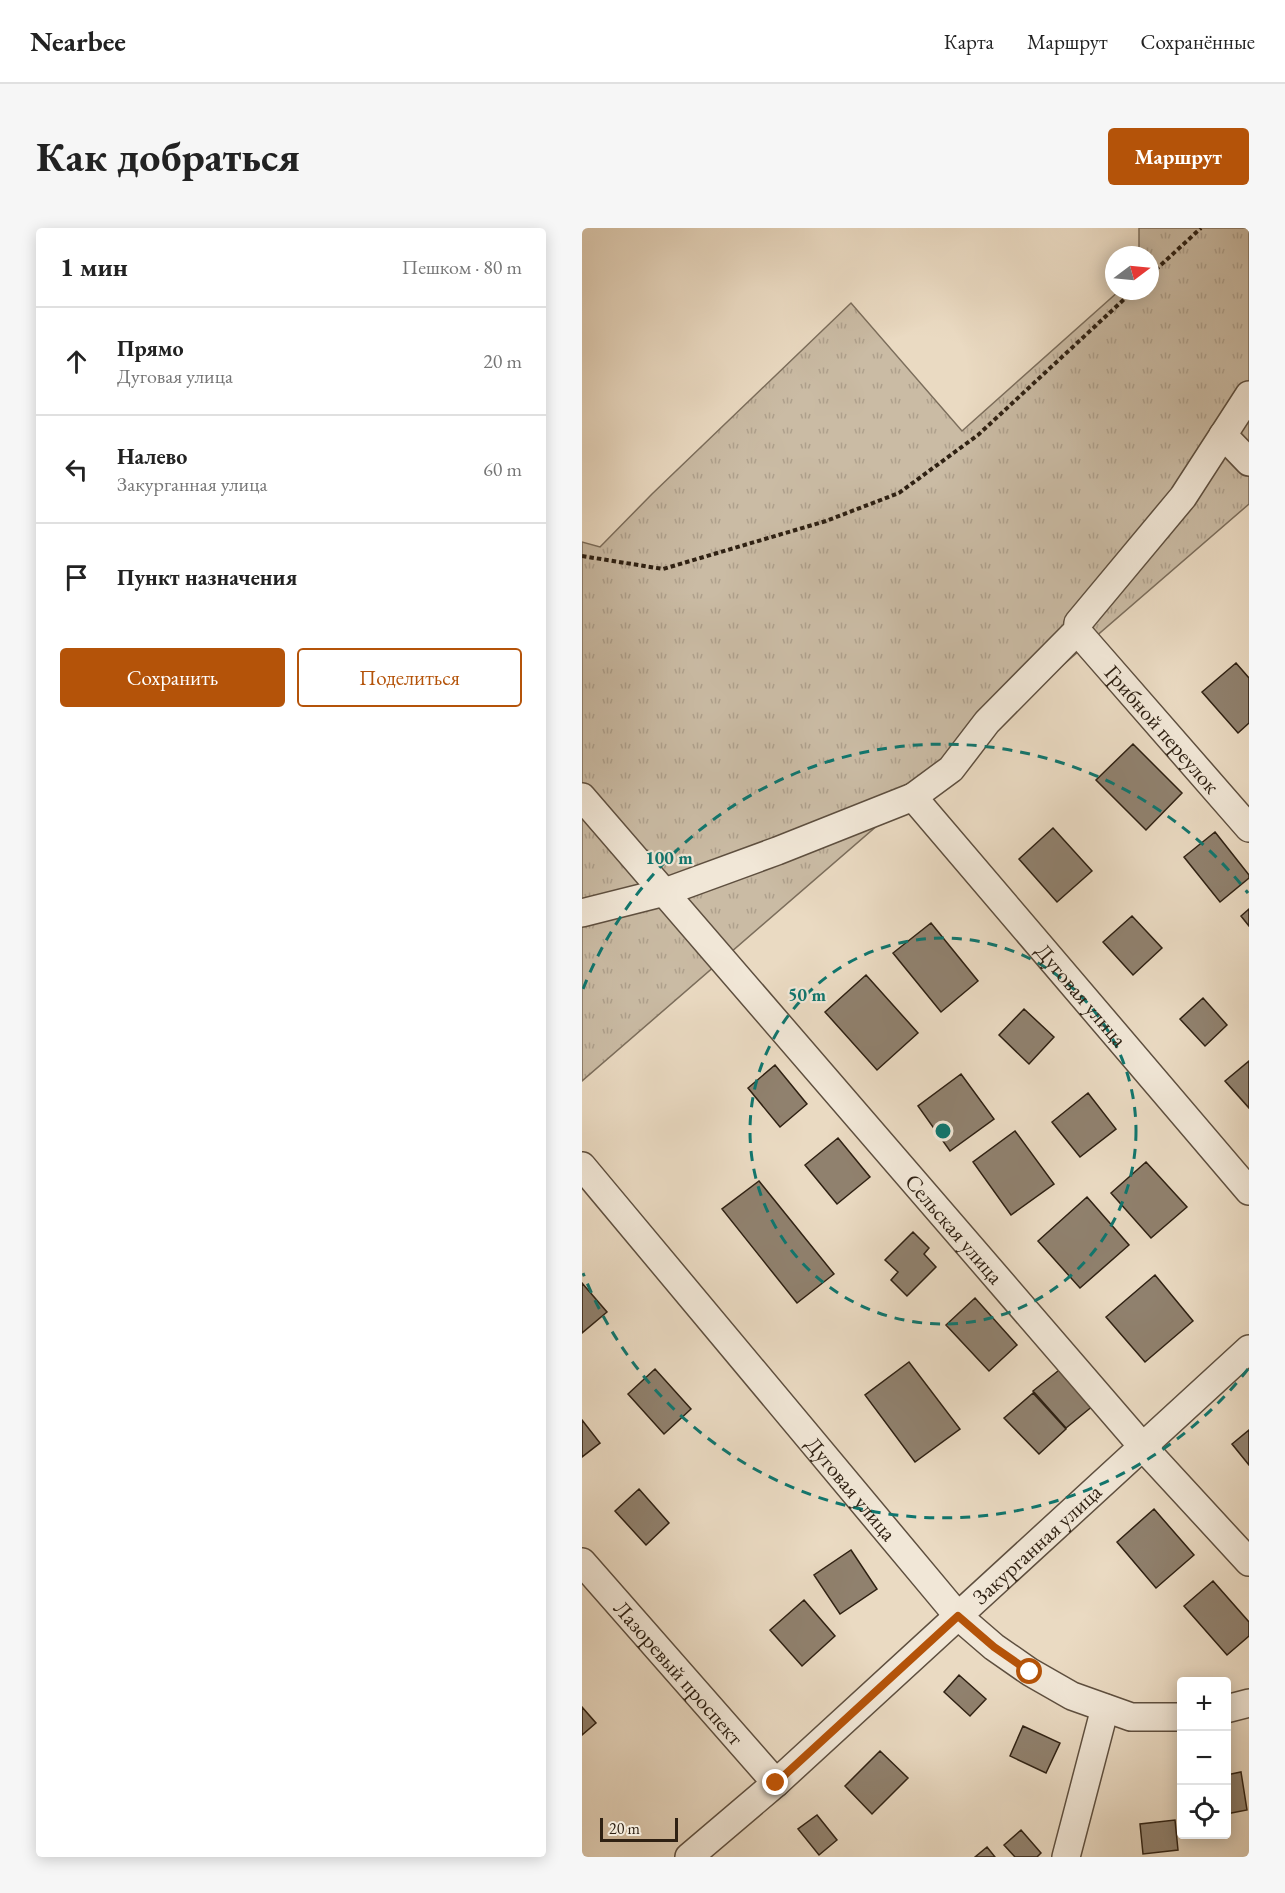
<!DOCTYPE html>
<html lang="ru">
<head>
<meta charset="utf-8">
<style>
	:root { --surface:#fff; --page:#f6f6f6; --text:#222; --muted:#767676; --line:#e0e0e0; --accent:#b45309 }
	body { margin:0; font-family:"EB Garamond",serif; background:var(--page); color:var(--text) }
	.controls { position:absolute; right:18px; bottom:18px; display:grid; overflow:hidden; border-radius:6px; box-shadow:0 3px 15px #0003 }
	.controls button { width:54px; height:54px; display:grid; place-items:center; padding:0; border:0; border-bottom:2px solid var(--line); background:var(--surface); color:var(--text); font:30px sans-serif }
	.compass { position:absolute; left:523px; top:18px; width:54px; height:54px; border-radius:50%; background:var(--surface); box-shadow:0 3px 15px #0003; rotate:74deg }
	.scale { position:absolute; left:18px; bottom:15px; width:78px; box-sizing:border-box; padding-left:6px; border:3px solid #2f2113; border-top:0; font-size:16px; line-height:21px; white-space:nowrap; color:#2f2113; -webkit-text-stroke:4px #f1e7d7; paint-order:stroke }
	.stop { position:absolute; width:18px; height:18px; margin:-14px; border:4px solid #b45309; border-radius:50%; background:#fff }
	.stop.end { background:#b45309; border-color:#fff; box-shadow:0 2px 6px #0008 }
	.list { margin:0; padding:0; list-style:none }
	h2 { display:flex; justify-content:space-between; align-items:center; height:78px; margin:0; padding:0 24px; font-size:26px }
	h2 small { font-size:20px; font-weight:400; color:var(--muted) }
	.list li { display:grid; grid-template-columns:39px 1fr auto; gap:18px; align-items:center; box-sizing:border-box; height:108px; padding:0 24px; border-top:2px solid var(--line) }
	.list b { display:block; font-size:22px; white-space:nowrap }
	.list p { margin:0; font-size:20px; white-space:nowrap; color:var(--muted) }
	.list em { font-size:20px; font-style:normal; color:var(--muted) }
	.actions { display:flex; gap:12px; padding:18px 24px }
	.actions a { flex:1; padding:14px 0; border:2px solid var(--accent); border-radius:6px; text-align:center; font-size:21px; color:var(--accent) }
	.actions .main { background:var(--accent); color:#fff }
	.icon { flex:none; width:33px; height:33px; fill:none; stroke:currentColor; stroke-width:2; stroke-linecap:round; stroke-linejoin:round }
	.map { position:relative; flex:none; width:667px; height:1629px; overflow:hidden; border-radius:6px }
	header { display:flex; align-items:center; gap:36px; box-sizing:border-box; height:84px; padding:0 30px; background:var(--surface); border-bottom:2px solid var(--line) }
	header strong { font-size:28px }
	nav { display:flex; gap:33px; margin-inline-start:auto; font-size:21px }
	.intro { display:flex; align-items:center; justify-content:space-between; box-sizing:border-box; height:144px; padding:0 36px }
	h1 { margin:0; font-size:42px }
	.button { padding:15px 27px; border-radius:6px; background:var(--accent); color:#fff; font-size:21px; font-weight:700 }
	main { display:flex; gap:36px; padding:0 36px }
	aside { flex:1; background:var(--surface); border-radius:6px; box-shadow:0 3px 15px #0003 }
	.map>svg:first-child { display:block }
	.grass { fill:url(#grass-tufts); stroke:#7c6e5c; stroke-width:1.5 }
	.building { fill:#90816e; stroke:#2f2113; stroke-width:1.5 }
	.lines { fill:none; stroke-linecap:round; stroke-linejoin:round }
	.minor-casing { stroke:#5e4f3f; stroke-width:30 }
	.path { stroke:#2f2113; stroke-width:4; stroke-dasharray:4.5 3; stroke-linecap:butt }
	.minor { stroke:#f1e7d7; stroke-width:27 }
	.route { stroke:#b45309; stroke-width:8 }
	.ring { fill:none; stroke:#0f766e; stroke-width:3; stroke-dasharray:10 8 }
	.labels { text-anchor:middle; dominant-baseline:central; stroke-width:4.5; stroke-linejoin:round; paint-order:stroke }
	.street-label { font-size:22px; fill:#2f2113; stroke:#f1e7d7 }
	.centre { fill:#0f766e; stroke:#f1e7d7; stroke-width:3 }
	.ring-label { font-size:18px; text-anchor:middle; font-weight:bold; fill:#0f766e; stroke:#f1e7d7; stroke-width:4.5; stroke-linejoin:round; paint-order:stroke }
</style>
</head>
<body>
<header>
<strong>Nearbee</strong>
<nav><a>Карта</a><a>Маршрут</a><a>Сохранённые</a></nav>
</header>
<div class="intro"><h1>Как добраться</h1><a class="button">Маршрут</a></div>
<main>
<aside>
<h2>1 мин<small>Пешком · 80 m</small></h2>
<ul class="list">
<li><svg class="icon" aria-label="ahead" viewBox="0 0 24 24"><path d="M12 20V5M6 11l6-6 6 6"/></svg><div><b>Прямо</b><p>Дуговая улица</p></div><em>20 m</em></li>
<li><svg class="icon" aria-label="left" viewBox="0 0 24 24"><path d="M17 20v-9H6M10 6l-5 5 5 5"/></svg><div><b>Налево</b><p>Закурганная улица</p></div><em>60 m</em></li>
<li><svg class="icon" aria-label="arrive" viewBox="0 0 24 24"><path d="M6 21V4h12l-3 4 3 4H6"/></svg><div><b>Пункт назначения</b></div></li>
</ul>
<div class="actions"><a class="main">Сохранить</a><a>Поделиться</a></div>
</aside>
<div class="map">
<svg width="667" height="1629" viewBox="0 0 667 1629">
	<defs>
		<pattern id="grass-tufts" width="24" height="20" patternUnits="userSpaceOnUse" patternTransform="scale(1.5)"><rect width="24" height="20" fill="#cabba4"/><path d="M3 7l-1-3M5 7V3M7 7l1-3M15 17l-1-3M17 17v-4M19 17l1-3" fill="none" stroke="#aea08c"/></pattern>
	</defs>
	<rect width="100%" height="100%" fill="#eadac2"/>
	<filter id="stains"><feTurbulence type="fractalNoise" baseFrequency=".00333" numOctaves="4"/><feColorMatrix values="0 0 0 0 .2 0 0 0 0 .09 0 0 0 0 .02 0 0 0 .5 -.17"/></filter>
	<radialGradient id="worn" r=".72"><stop offset=".6" stop-color="#630" stop-opacity="0"/><stop offset="1" stop-color="#630" stop-opacity=".3"/></radialGradient>
	<path class="grass" d="M 557,0 L 667,0 L 667,276 L 0,853 L 0,314 L 18,319 L 70,266 L 269,75 L 380,203 L 537,63 L 568,63 L 568,27 L 557,27 Z"/>
	<path class="building" d="M 654,435 L 667,450 L 667,495 L 656,505 L 620,464 Z
		M 551,516 L 600,565 L 564,602 L 514,552 Z
		M 471,600 L 510,643 L 475,674 L 437,631 Z
		M 633,604 L 667,647 L 667,650 L 638,674 L 602,629 Z
		M 667,681 L 667,698 L 659,688 Z
		M 550,688 L 580,720 L 551,747 L 521,714 Z
		M 349,695 L 396,753 L 359,784 L 311,725 Z
		M 284,747 L 336,805 L 295,842 L 243,784 Z
		M 621,770 L 645,797 L 623,818 L 598,791 Z
		M 442,781 L 472,809 L 447,836 L 417,807 Z
		M 667,833 L 667,880 L 643,853 Z
		M 193,837 L 225,876 L 198,899 L 166,860 Z
		M 379,846 L 412,891 L 368,923 L 336,878 Z
		M 506,865 L 534,901 L 498,929 L 470,894 Z
		M 433,903 L 472,956 L 429,987 L 391,934 Z
		M 256,910 L 288,949 L 255,976 L 223,937 Z
		M 564,934 L 605,979 L 569,1010 L 529,965 Z
		M 177,953 L 252,1046 L 215,1075 L 140,981 Z
		M 505,969 L 547,1017 L 498,1060 L 456,1013 Z
		M 331,1004 L 347,1020 L 342,1026 L 354,1039 L 325,1068 L 309,1052 L 316,1044 L 303,1032 Z
		M 573,1047 L 611,1093 L 563,1134 L 524,1089 Z
		M 0,1055 L 25,1084 L 0,1105 Z
		M 393,1070 L 435,1117 L 407,1143 L 364,1097 Z
		M 327,1134 L 378,1201 L 333,1234 L 283,1167 Z
		M 481,1139 L 512,1177 L 484,1200 L 451,1163 Z
		M 73,1141 L 109,1181 L 82,1206 L 46,1166 Z
		M 451,1165 L 484,1201 L 457,1226 L 422,1190 Z
		M 0,1192 L 18,1215 L 0,1229 Z
		M 667,1202 L 667,1237 L 650,1216 Z
		M 57,1261 L 87,1295 L 64,1317 L 33,1283 Z
		M 572,1281 L 612,1327 L 574,1360 L 535,1314 Z
		M 269,1322 L 295,1361 L 258,1386 L 232,1347 Z
		M 631,1353 L 667,1394 L 667,1408 L 645,1427 L 602,1378 Z
		M 222,1372 L 253,1408 L 220,1438 L 188,1402 Z
		M 377,1447 L 404,1471 L 388,1488 L 362,1464 Z
		M 0,1479 L 14,1495 L 0,1507 Z
		M 441,1498 L 478,1515 L 464,1545 L 428,1528 Z
		M 298,1523 L 326,1550 L 290,1586 L 263,1558 Z
		M 659,1544 L 665,1582 L 644,1586 L 644,1547 Z
		M 235,1587 L 255,1612 L 237,1627 L 216,1601 Z
		M 593,1592 L 596,1622 L 561,1626 L 558,1596 Z
		M 439,1602 L 459,1625 L 455,1629 L 433,1629 L 422,1617 Z
		M 405,1619 L 413,1629 L 393,1629 Z"/>
	<g class="lines">
		<g class="minor-casing">
			<g id="minor">
				<path d="M 641,207 L 667,234"/>
				<path id="s1" d="M 495,403 L 667,600"/>
				<path id="s2" d="M 0,569 L 561,1219 L 667,1334"/>
				<path id="s3" d="M 331,569 L 667,963"/>
				<path d="M 0,685 L 83,664 L 195,623 L 331,569 L 369,541 L 405,494 L 495,403 L 496,395 L 601,269 L 667,167"/>
				<path id="s4" d="M 0,938 L 376,1388 L 412,1419 L 448,1444 L 490,1468 L 549,1489 L 600,1489"/>
				<path id="s5" d="M 0,1334 L 194,1555"/>
				<path d="M 644,1481 L 667,1475"/>
				<path id="s6" d="M 107,1629 L 194,1555 L 667,1121"/>
				<path d="M 484,1629 L 523,1480"/>
			</g>
		</g>
		<path class="path" d="M 568,47 L 619,0
			M 0,328 L 81,341 L 244,293 L 317,265 L 396,207 L 551,63"/>
		<use href="#minor" class="minor"/>
	</g>
	<g class="lines">
		<path class="route" d="M 194,1555 L 376,1388 L 412,1419 L 448,1444"/>
	</g>
	<g class="ring">
		<circle cx="361" cy="903" r="193"/>
		<path d="M666 1141A387 387 0 0 1 1 1045M1 761A387 387 0 0 1 666 665"/>
	</g>
	<g class="labels">
		<g class="street-label">
			<text stroke="none"><textPath href="#s1" startOffset="130">Грибной переулок</textPath></text>
			<text stroke="none"><textPath href="#s3" startOffset="260">Дуговая улица</textPath></text>
			<text stroke="none"><textPath href="#s2" startOffset="570">Сельская улица</textPath></text>
			<text stroke="none"><textPath href="#s4" startOffset="420">Дуговая улица</textPath></text>
			<text stroke="none"><textPath href="#s6" startOffset="468">Закурганная улица</textPath></text>
			<text stroke="none"><textPath href="#s5" startOffset="147">Лазоревый проспект</textPath></text>
		</g>
	</g>
	<circle cx="361" cy="903" r="9" class="centre"/>
	<g class="ring-label">
		<text x="87" y="636">100 m</text>
		<text x="225" y="773">50 m</text>
	</g>
	<rect width="100%" height="100%" filter="url(#stains)"/>
	<rect width="100%" height="100%" fill="url(#worn)"/>
</svg>
<div class="controls">
<button>+</button>
<button>−</button>
<button><svg class="icon" aria-label="locate" viewBox="0 0 24 24"><circle cx="12" cy="12" r="6"/><path d="M12 2v4M12 18v4M2 12h4M18 12h4"/></svg></button>
</div>
<svg class="compass" viewBox="-18 -18 36 36"><path d="M0-13l5 13h-10z" fill="#e53935"/><path d="M0 13l5-13h-10z" fill="#767676"/></svg>
<div class="scale">20 m</div>
<div class="stop" style="left:448px;top:1444px"></div>
<div class="stop end" style="left:194px;top:1555px"></div>
</div>
</main>
</body>
</html>
